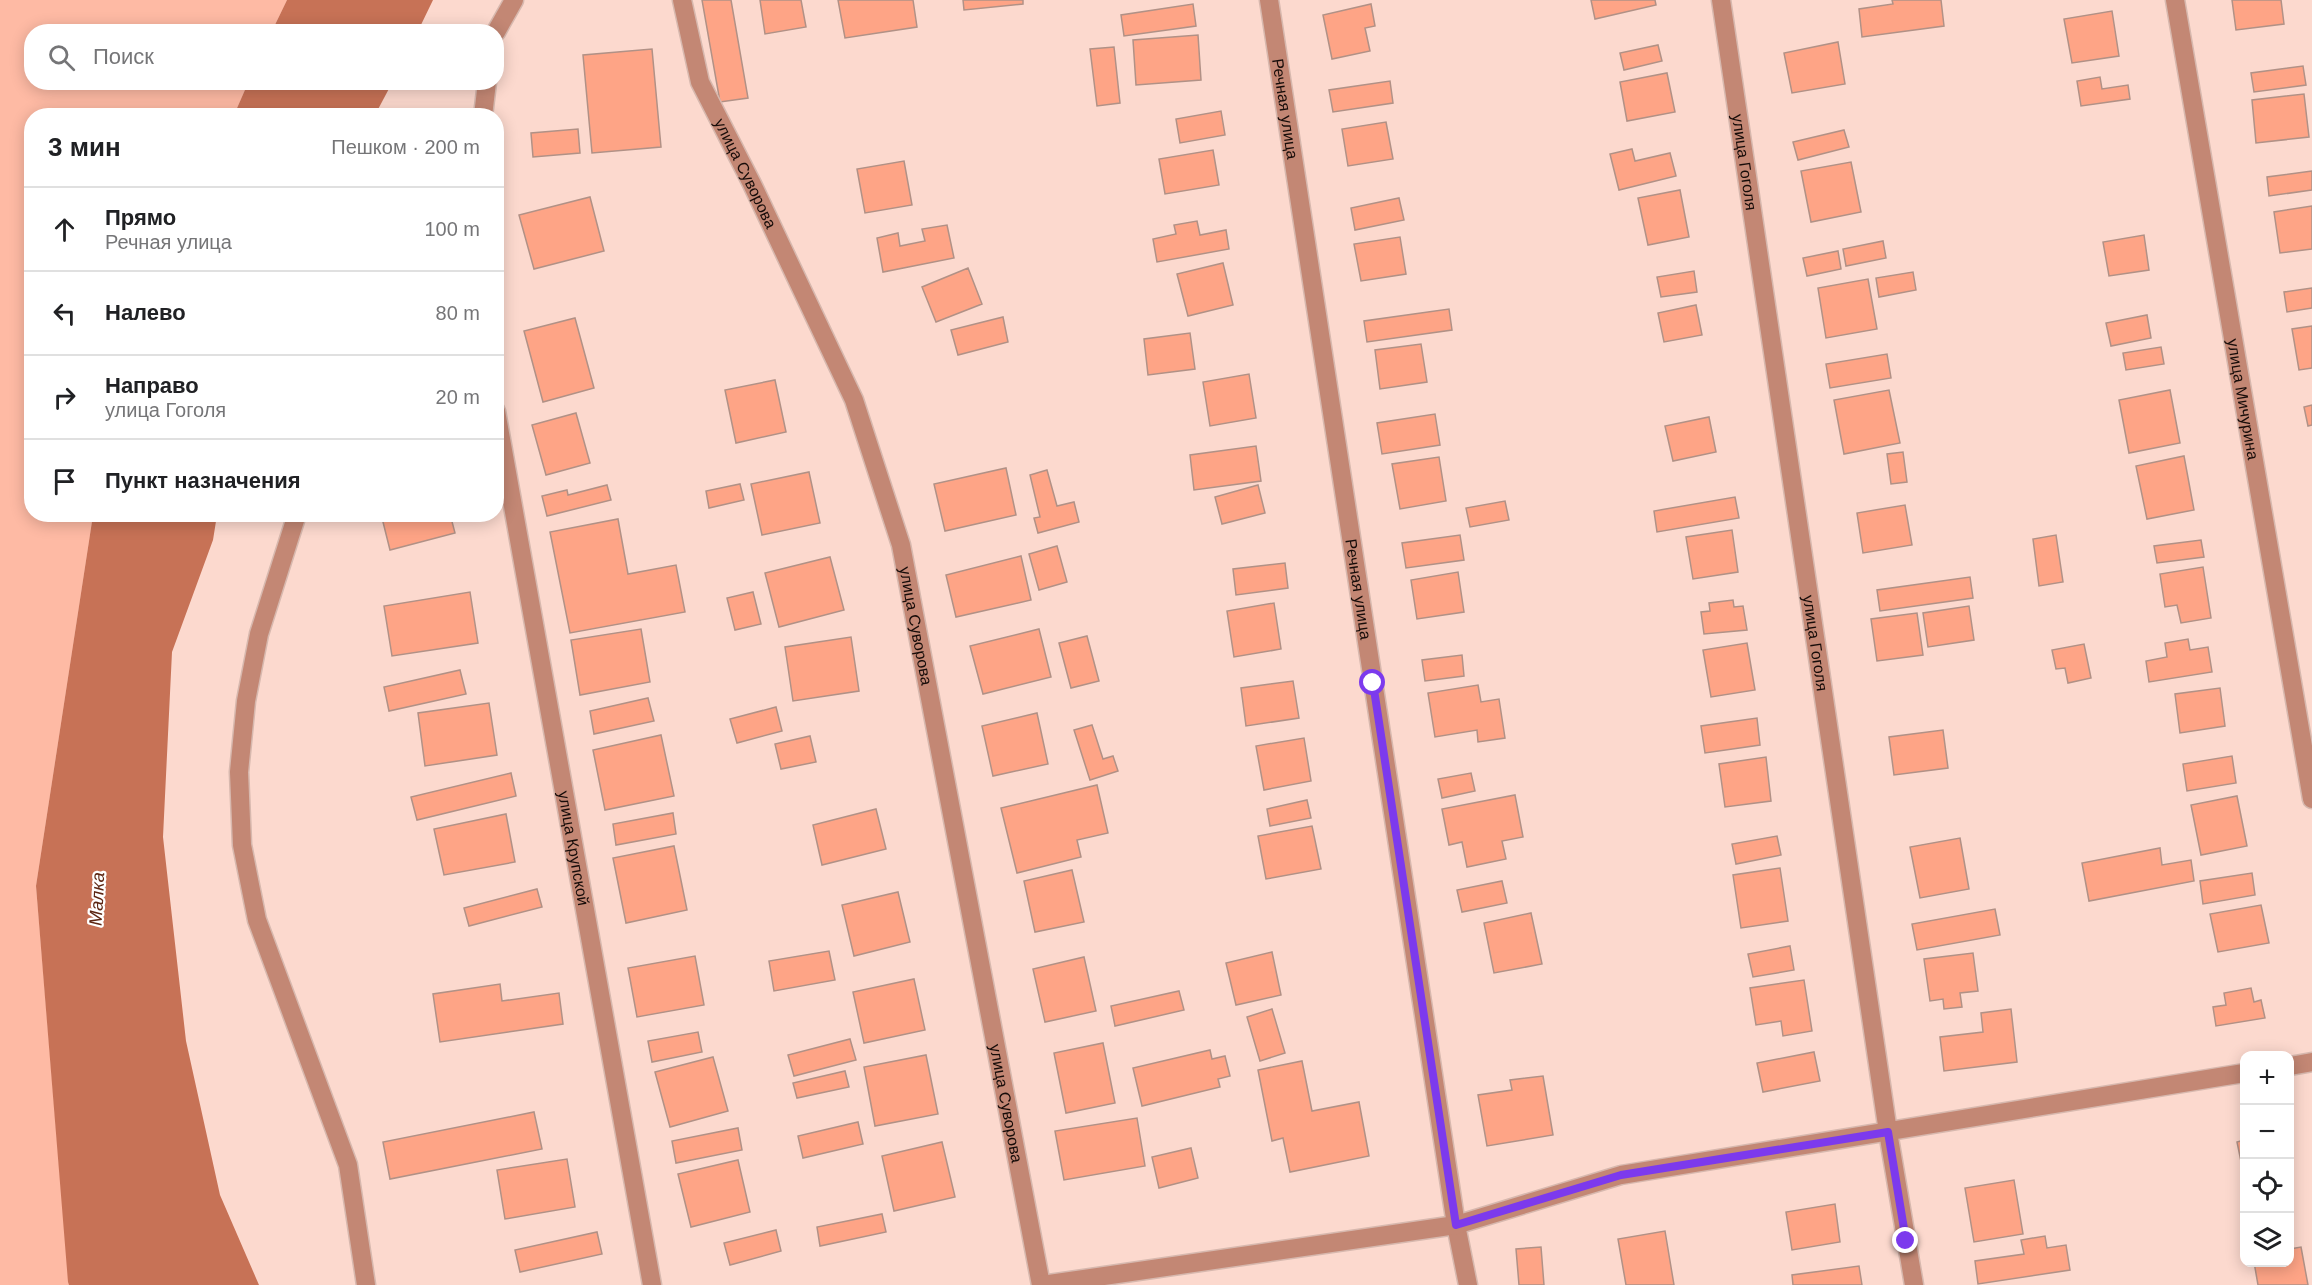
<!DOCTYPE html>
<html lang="ru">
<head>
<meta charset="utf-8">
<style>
	:root { --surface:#fff; --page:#f2f2f2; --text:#202124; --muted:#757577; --line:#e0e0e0 }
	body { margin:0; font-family:Helvetica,sans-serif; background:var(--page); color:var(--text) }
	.controls { position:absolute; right:18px; bottom:18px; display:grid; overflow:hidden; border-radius:12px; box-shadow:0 3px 15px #0003 }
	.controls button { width:54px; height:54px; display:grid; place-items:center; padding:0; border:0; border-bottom:2px solid var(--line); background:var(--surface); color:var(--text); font:30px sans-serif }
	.stop { position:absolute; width:18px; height:18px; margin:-14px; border:4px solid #7c3aed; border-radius:50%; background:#fff }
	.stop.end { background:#7c3aed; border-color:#fff; box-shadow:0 2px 6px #0008 }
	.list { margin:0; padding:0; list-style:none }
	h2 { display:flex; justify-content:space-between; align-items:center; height:78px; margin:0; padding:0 24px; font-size:26px }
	h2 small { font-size:20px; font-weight:400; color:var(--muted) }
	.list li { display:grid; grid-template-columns:39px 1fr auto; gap:18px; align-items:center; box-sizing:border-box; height:84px; padding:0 24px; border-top:2px solid var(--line) }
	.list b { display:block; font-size:22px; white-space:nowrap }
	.list p { margin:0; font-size:20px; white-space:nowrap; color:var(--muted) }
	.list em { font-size:20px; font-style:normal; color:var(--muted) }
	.icon { flex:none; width:33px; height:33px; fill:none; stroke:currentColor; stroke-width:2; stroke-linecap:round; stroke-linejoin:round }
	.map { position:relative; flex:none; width:2312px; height:1285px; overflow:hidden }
	.search { position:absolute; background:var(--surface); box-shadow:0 3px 15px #0003; left:24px; top:24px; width:480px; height:66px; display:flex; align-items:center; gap:15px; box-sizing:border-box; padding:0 21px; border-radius:24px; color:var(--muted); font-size:22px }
	.panel { position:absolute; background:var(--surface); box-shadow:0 3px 15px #0003; left:24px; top:108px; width:480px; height:414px; border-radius:24px }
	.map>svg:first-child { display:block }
	.green { fill:#febaa4 }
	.water { fill:#c77256 }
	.building { fill:#fea486; stroke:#b19186; stroke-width:1.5 }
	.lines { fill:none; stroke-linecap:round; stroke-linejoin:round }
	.street-casing { stroke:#d7b8ae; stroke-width:21 }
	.street { stroke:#c38774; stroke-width:18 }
	.route { stroke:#7c3aed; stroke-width:8 }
	.labels { text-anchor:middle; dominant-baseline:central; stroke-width:4.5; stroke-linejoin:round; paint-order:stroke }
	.street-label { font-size:16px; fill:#170c09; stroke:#fff }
	.water-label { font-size:18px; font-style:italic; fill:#5c2512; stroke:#fff }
</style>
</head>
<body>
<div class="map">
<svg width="2312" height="1285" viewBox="0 0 2312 1285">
	<rect width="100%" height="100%" fill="#fcd9ce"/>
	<path class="green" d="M 0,0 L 287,0 L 272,31 L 32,32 L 32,82 L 248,83 L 234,115 L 32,116 L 32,514 L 93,515 L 36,886 L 69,1285 L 0,1285 Z"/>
	<path class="water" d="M 287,0 L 433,0 L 418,31 L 272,31 Z
		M 248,83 L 248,82 L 392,83 L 375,115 L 234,115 Z
		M 93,515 L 217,515 L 213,540 L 172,652 L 163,837 L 186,1041 L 220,1195 L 259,1285 L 69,1285 L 68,1282 L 36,886 Z"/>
	<path class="building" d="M 702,0 L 731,0 L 748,98 L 720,102 Z
		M 760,0 L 801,0 L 806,27 L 765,34 Z
		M 838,0 L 913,0 L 917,27 L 845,38 Z
		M 963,0 L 1023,0 L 1023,4 L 964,10 Z
		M 1591,0 L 1655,0 L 1656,5 L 1595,19 Z
		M 1892,0 L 1941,0 L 1944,26 L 1862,37 L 1859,9 L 1893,4 Z
		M 2232,0 L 2281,0 L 2284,24 L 2236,30 Z
		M 1193,4 L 1196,26 L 1124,36 L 1121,15 Z
		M 1371,4 L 1375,26 L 1365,28 L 1370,51 L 1332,59 L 1323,15 Z
		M 2112,11 L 2119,56 L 2072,63 L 2064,19 Z
		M 1198,35 L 1201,80 L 1136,85 L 1133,40 Z
		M 1838,42 L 1845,84 L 1792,93 L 1784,53 Z
		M 1658,45 L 1662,61 L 1624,70 L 1620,53 Z
		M 1114,47 L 1120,103 L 1097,106 L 1090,49 Z
		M 652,49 L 661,147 L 592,153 L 583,55 Z
		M 2303,66 L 2306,85 L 2254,92 L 2251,73 Z
		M 1667,73 L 1675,112 L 1627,121 L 1620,82 Z
		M 2100,77 L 2102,89 L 2128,85 L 2130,99 L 2081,106 L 2077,81 Z
		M 1390,81 L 1393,103 L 1333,112 L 1329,90 Z
		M 2304,94 L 2309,137 L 2256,143 L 2252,100 Z
		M 1221,111 L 1225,135 L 1180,143 L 1176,119 Z
		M 1386,122 L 1393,159 L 1348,166 L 1342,129 Z
		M 578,129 L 580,153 L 533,157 L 531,133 Z
		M 1844,130 L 1849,147 L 1798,160 L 1793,142 Z
		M 1632,149 L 1635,161 L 1670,153 L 1676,176 L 1619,190 L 1610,154 Z
		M 1213,150 L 1219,185 L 1165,194 L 1159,159 Z
		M 904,161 L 912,205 L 865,213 L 857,169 Z
		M 1851,162 L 1861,212 L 1811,222 L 1801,171 Z
		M 2312,171 L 2312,190 L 2269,196 L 2267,177 Z
		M 1680,190 L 1689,237 L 1648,245 L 1638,198 Z
		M 590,197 L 604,251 L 534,269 L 519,215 Z
		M 1399,198 L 1404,220 L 1355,230 L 1351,208 Z
		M 2312,206 L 2312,249 L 2280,253 L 2274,212 Z
		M 1197,221 L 1200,235 L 1226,230 L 1229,249 L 1157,262 L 1153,239 L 1176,234 L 1174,225 Z
		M 947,225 L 954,258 L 883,272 L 877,238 L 898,233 L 900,246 L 925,241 L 922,229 Z
		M 2144,235 L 2149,270 L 2109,276 L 2103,242 Z
		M 1400,237 L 1406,274 L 1361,281 L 1354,244 Z
		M 1883,241 L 1886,258 L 1846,266 L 1843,249 Z
		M 1838,251 L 1841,269 L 1807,276 L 1803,258 Z
		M 1223,263 L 1233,305 L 1188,316 L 1177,274 Z
		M 968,268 L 982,304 L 936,322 L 922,287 Z
		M 1694,271 L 1697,292 L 1661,297 L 1657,277 Z
		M 1913,272 L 1916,290 L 1879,297 L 1876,278 Z
		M 1868,279 L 1877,329 L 1826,338 L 1818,288 Z
		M 2312,288 L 2312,308 L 2287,312 L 2284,292 Z
		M 1696,305 L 1702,335 L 1664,342 L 1658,313 Z
		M 1449,309 L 1452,330 L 1367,342 L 1364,321 Z
		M 2147,315 L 2151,338 L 2111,346 L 2106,323 Z
		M 1003,317 L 1008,342 L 958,355 L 951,330 Z
		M 575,318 L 594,388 L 543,402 L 524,331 Z
		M 2312,326 L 2312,368 L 2299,370 L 2292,329 Z
		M 1190,333 L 1195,369 L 1148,375 L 1144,339 Z
		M 1421,344 L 1427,382 L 1380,389 L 1375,350 Z
		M 2161,347 L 2164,364 L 2126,370 L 2123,353 Z
		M 1887,354 L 1891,378 L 1830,388 L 1826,364 Z
		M 1249,374 L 1256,418 L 1210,426 L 1203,382 Z
		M 775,380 L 786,432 L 736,443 L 725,390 Z
		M 1889,390 L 1900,443 L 1844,454 L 1834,400 Z
		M 2170,390 L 2180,443 L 2129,453 L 2119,400 Z
		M 2312,405 L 2312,425 L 2308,426 L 2304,407 Z
		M 576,413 L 590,463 L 546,475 L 532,425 Z
		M 1435,414 L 1440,445 L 1382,454 L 1377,423 Z
		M 1709,417 L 1716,452 L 1673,461 L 1665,426 Z
		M 1256,446 L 1261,481 L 1194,490 L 1190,455 Z
		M 1903,452 L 1907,482 L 1891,484 L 1887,454 Z
		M 2184,456 L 2194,510 L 2147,519 L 2136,466 Z
		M 1439,457 L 1446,501 L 1400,509 L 1392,464 Z
		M 1006,468 L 1016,515 L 945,531 L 934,484 Z
		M 1047,470 L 1057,506 L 1074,502 L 1079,522 L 1038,533 L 1034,518 L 1040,517 L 1030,475 Z
		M 809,472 L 820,523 L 762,535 L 751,484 Z
		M 740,484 L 744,500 L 709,508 L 706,491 Z
		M 607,485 L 611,500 L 547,516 L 542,496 L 567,490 L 568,495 Z
		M 1258,485 L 1265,513 L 1222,524 L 1215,497 Z
		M 1735,497 L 1739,518 L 1657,532 L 1654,511 Z
		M 1505,501 L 1509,520 L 1470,527 L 1466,508 Z
		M 1905,505 L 1912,545 L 1863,553 L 1857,513 Z
		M 381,514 L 450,514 L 455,533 L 390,550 Z
		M 618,519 L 628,574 L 676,565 L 685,612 L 570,633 L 550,532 Z
		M 1732,530 L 1738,572 L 1693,579 L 1686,537 Z
		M 1460,535 L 1464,560 L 1406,568 L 1402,543 Z
		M 2056,535 L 2063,582 L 2039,586 L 2033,539 Z
		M 2201,540 L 2204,557 L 2157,563 L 2154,546 Z
		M 1057,546 L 1067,582 L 1039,590 L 1029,554 Z
		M 1021,556 L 1031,600 L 956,617 L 946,575 Z
		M 830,557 L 844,610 L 779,627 L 765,573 Z
		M 1285,563 L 1288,588 L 1236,595 L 1233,569 Z
		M 2203,567 L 2211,618 L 2181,623 L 2177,605 L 2165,607 L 2160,574 Z
		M 1458,572 L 1464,612 L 1417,619 L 1411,580 Z
		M 1970,577 L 1973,598 L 1880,611 L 1877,590 Z
		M 470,592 L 478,643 L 392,656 L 384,606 Z
		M 753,592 L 761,624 L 735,630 L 727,598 Z
		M 1733,600 L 1734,607 L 1743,606 L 1747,630 L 1704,634 L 1701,612 L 1710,611 L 1709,603 Z
		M 1274,603 L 1281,649 L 1234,657 L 1227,611 Z
		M 1969,606 L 1974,640 L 1928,647 L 1923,613 Z
		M 1917,613 L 1923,655 L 1877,661 L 1871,619 Z
		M 641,629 L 650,682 L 580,695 L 571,640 Z
		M 1039,629 L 1051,677 L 983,694 L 970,646 Z
		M 1087,636 L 1099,681 L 1071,688 L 1059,643 Z
		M 851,637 L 859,691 L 793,701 L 785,647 Z
		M 2188,639 L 2190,650 L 2208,647 L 2212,672 L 2149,682 L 2146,661 L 2167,657 L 2165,643 Z
		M 1747,643 L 1755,690 L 1711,697 L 1703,650 Z
		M 2084,644 L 2091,678 L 2068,683 L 2065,668 L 2056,669 L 2052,650 Z
		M 1462,655 L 1464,676 L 1425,681 L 1422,660 Z
		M 460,670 L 466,694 L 389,711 L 384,687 Z
		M 1293,681 L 1299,718 L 1246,726 L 1241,688 Z
		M 1478,685 L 1481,702 L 1499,699 L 1505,738 L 1478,742 L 1477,730 L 1435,737 L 1428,693 Z
		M 2220,688 L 2225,726 L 2180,733 L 2175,694 Z
		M 648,698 L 654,721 L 594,734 L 590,711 Z
		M 489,703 L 497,755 L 425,766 L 418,713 Z
		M 776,707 L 782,731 L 737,743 L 730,719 Z
		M 1037,713 L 1048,764 L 993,776 L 982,726 Z
		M 1757,718 L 1760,745 L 1705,753 L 1701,726 Z
		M 1092,725 L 1103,759 L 1113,756 L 1118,771 L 1090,780 L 1074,730 Z
		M 1943,730 L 1948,768 L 1894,775 L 1889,737 Z
		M 661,735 L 674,796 L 605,810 L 593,750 Z
		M 810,736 L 816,762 L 781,769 L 775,744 Z
		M 1304,738 L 1311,781 L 1264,790 L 1256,746 Z
		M 2232,756 L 2236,783 L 2187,791 L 2183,764 Z
		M 1766,757 L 1771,801 L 1725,807 L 1719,764 Z
		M 511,773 L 516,796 L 417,820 L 411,797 Z
		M 1471,773 L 1475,791 L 1442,798 L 1438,779 Z
		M 1097,785 L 1108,833 L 1077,840 L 1081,857 L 1017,873 L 1001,808 Z
		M 1515,795 L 1523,837 L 1502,841 L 1506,859 L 1467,867 L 1462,842 L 1449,845 L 1442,809 Z
		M 2237,796 L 2247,846 L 2201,855 L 2191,805 Z
		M 1307,800 L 1311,818 L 1270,826 L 1267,809 Z
		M 876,809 L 886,849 L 822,865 L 813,825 Z
		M 673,813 L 676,834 L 616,845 L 613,824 Z
		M 506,814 L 515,862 L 444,875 L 434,829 Z
		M 1312,826 L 1321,869 L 1266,879 L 1258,836 Z
		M 1777,836 L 1781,855 L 1736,864 L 1732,844 Z
		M 1960,838 L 1969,889 L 1920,898 L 1910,847 Z
		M 674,846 L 687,910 L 626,923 L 613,858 Z
		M 2160,848 L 2162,865 L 2191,860 L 2194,881 L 2089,901 L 2082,863 Z
		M 1780,868 L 1788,921 L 1741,928 L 1733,875 Z
		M 1072,870 L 1084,922 L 1035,932 L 1024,881 Z
		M 2252,873 L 2255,895 L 2203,904 L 2200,881 Z
		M 1502,881 L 1507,903 L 1462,912 L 1457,890 Z
		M 537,889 L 542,907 L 469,926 L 464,908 Z
		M 898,892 L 910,942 L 854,956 L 842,905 Z
		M 2261,905 L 2269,943 L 2218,952 L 2210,914 Z
		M 1995,909 L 2000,935 L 1917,950 L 1912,924 Z
		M 1531,913 L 1542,964 L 1494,973 L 1484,923 Z
		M 1790,946 L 1794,970 L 1753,977 L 1748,954 Z
		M 829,951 L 835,980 L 774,991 L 769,961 Z
		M 1272,952 L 1281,995 L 1236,1005 L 1226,963 Z
		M 1973,953 L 1978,991 L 1960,993 L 1962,1007 L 1944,1009 L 1943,999 L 1930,1001 L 1924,959 Z
		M 695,956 L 704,1005 L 637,1017 L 628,968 Z
		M 1084,957 L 1096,1011 L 1045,1022 L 1033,969 Z
		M 914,979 L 925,1030 L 864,1043 L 853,992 Z
		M 1804,980 L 1812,1031 L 1783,1036 L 1781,1021 L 1756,1025 L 1750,988 Z
		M 500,984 L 502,1001 L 559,993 L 563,1024 L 440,1042 L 433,994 Z
		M 2251,988 L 2254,1002 L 2261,1000 L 2265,1018 L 2216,1026 L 2213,1007 L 2226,1005 L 2224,993 Z
		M 1179,991 L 1184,1010 L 1115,1026 L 1111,1006 Z
		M 1272,1009 L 1285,1053 L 1260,1061 L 1247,1017 Z
		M 2011,1009 L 2017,1062 L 1944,1071 L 1940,1037 L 1983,1032 L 1981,1013 Z
		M 698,1032 L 702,1052 L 652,1062 L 648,1041 Z
		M 850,1039 L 856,1060 L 794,1076 L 788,1055 Z
		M 1103,1043 L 1115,1103 L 1066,1113 L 1054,1053 Z
		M 1210,1050 L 1212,1059 L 1225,1056 L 1230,1076 L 1218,1079 L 1220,1087 L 1142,1106 L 1133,1068 Z
		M 1814,1052 L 1820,1081 L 1763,1092 L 1757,1063 Z
		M 926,1055 L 938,1114 L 875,1126 L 864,1067 Z
		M 713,1057 L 728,1111 L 670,1127 L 655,1072 Z
		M 1302,1061 L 1312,1111 L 1359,1102 L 1369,1156 L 1290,1172 L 1283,1138 L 1272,1141 L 1258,1070 Z
		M 845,1071 L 849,1087 L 797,1098 L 793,1083 Z
		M 1543,1076 L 1553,1135 L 1487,1146 L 1478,1095 L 1512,1090 L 1510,1080 Z
		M 534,1112 L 542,1149 L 390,1179 L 383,1142 Z
		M 1137,1118 L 1145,1166 L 1064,1180 L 1055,1131 Z
		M 858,1122 L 863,1144 L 803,1158 L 798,1136 Z
		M 738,1128 L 742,1150 L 676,1163 L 672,1141 Z
		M 2244,1140 L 2244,1176 L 2237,1142 Z
		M 942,1142 L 955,1197 L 894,1211 L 882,1156 Z
		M 1191,1148 L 1198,1178 L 1159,1188 L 1152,1157 Z
		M 567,1159 L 575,1207 L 505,1219 L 497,1170 Z
		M 738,1160 L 750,1212 L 691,1227 L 678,1174 Z
		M 2014,1180 L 2023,1234 L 1974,1242 L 1965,1188 Z
		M 1835,1204 L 1840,1242 L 1792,1250 L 1786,1212 Z
		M 882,1214 L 886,1232 L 820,1246 L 817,1227 Z
		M 776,1230 L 781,1251 L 730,1265 L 724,1243 Z
		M 1665,1231 L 1674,1285 L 1626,1285 L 1618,1239 Z
		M 597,1232 L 602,1254 L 520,1272 L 515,1250 Z
		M 2045,1236 L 2047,1248 L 2066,1245 L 2070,1270 L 1978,1284 L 1975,1261 L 2024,1254 L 2021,1240 Z
		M 1541,1247 L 1544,1285 L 1519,1285 L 1516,1249 Z
		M 2301,1247 L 2308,1285 L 2258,1285 L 2254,1262 L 2290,1262 L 2290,1249 Z
		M 1859,1266 L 1862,1285 L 1793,1285 L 1792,1275 Z"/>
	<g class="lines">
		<g class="street-casing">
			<g id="street">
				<path id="s1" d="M 682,0 L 700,82 L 752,184 L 854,400 L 901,545 L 1041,1285"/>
				<path id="s2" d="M 1269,0 L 1456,1225 L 1468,1285"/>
				<path id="s3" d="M 1721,0 L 1888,1132 L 1914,1285"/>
				<path id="s4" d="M 2175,0 L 2312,799"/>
				<path d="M 496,32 L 514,0"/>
				<path d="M 483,116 L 487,82"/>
				<path id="s5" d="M 496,411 L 652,1285"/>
				<path d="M 297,514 L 259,634 L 246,701 L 239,772 L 242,845 L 257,920 L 348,1165 L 366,1285"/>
				<path d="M 2290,1066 L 2312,1062"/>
				<path d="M 1042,1285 L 1456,1225 L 1621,1175 L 2244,1073"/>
			</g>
		</g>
		<use href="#street" class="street"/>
	</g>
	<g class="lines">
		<path class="route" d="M 1373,683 L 1456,1225 L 1621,1175 L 1888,1132 L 1906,1241"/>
	</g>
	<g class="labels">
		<g class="street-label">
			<text stroke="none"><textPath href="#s2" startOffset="110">Речная улица</textPath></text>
			<text stroke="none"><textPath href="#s3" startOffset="164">улица Гоголя</textPath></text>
			<text stroke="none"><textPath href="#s1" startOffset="186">улица Суворова</textPath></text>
			<text stroke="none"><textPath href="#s4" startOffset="405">улица Мичурина</textPath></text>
			<text stroke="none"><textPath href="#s2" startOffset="596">Речная улица</textPath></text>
			<text stroke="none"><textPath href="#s1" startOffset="672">улица Суворова</textPath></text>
			<text stroke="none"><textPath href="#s3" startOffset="650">улица Гоголя</textPath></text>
			<text stroke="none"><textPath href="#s5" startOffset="444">улица Крупской</textPath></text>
			<text stroke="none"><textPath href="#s1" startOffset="1158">улица Суворова</textPath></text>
		</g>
		<g class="water-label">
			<text transform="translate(97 899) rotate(-87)">Малка</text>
		</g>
	</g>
</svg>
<div class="controls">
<button>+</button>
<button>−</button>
<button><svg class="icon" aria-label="locate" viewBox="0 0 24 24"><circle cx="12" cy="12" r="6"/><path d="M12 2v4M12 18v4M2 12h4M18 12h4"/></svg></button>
<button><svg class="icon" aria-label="layers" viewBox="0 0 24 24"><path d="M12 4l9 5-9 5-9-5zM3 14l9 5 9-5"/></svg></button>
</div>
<div class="stop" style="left:1373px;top:683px"></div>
<div class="stop end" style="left:1906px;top:1241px"></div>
<div class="search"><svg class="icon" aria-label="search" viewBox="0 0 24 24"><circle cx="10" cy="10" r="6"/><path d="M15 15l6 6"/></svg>Поиск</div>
<section class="panel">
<h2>3 мин<small>Пешком · 200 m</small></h2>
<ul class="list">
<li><svg class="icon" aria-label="ahead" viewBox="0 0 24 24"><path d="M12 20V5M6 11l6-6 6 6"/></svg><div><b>Прямо</b><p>Речная улица</p></div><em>100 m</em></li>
<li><svg class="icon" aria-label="left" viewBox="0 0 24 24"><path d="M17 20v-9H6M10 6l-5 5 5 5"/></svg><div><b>Налево</b></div><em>80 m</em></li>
<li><svg class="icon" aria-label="right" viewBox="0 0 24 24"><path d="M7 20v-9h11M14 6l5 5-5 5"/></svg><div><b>Направо</b><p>улица Гоголя</p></div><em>20 m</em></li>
<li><svg class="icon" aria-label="arrive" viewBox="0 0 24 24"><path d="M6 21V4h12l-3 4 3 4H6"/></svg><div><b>Пункт назначения</b></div></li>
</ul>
</section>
</div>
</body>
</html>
